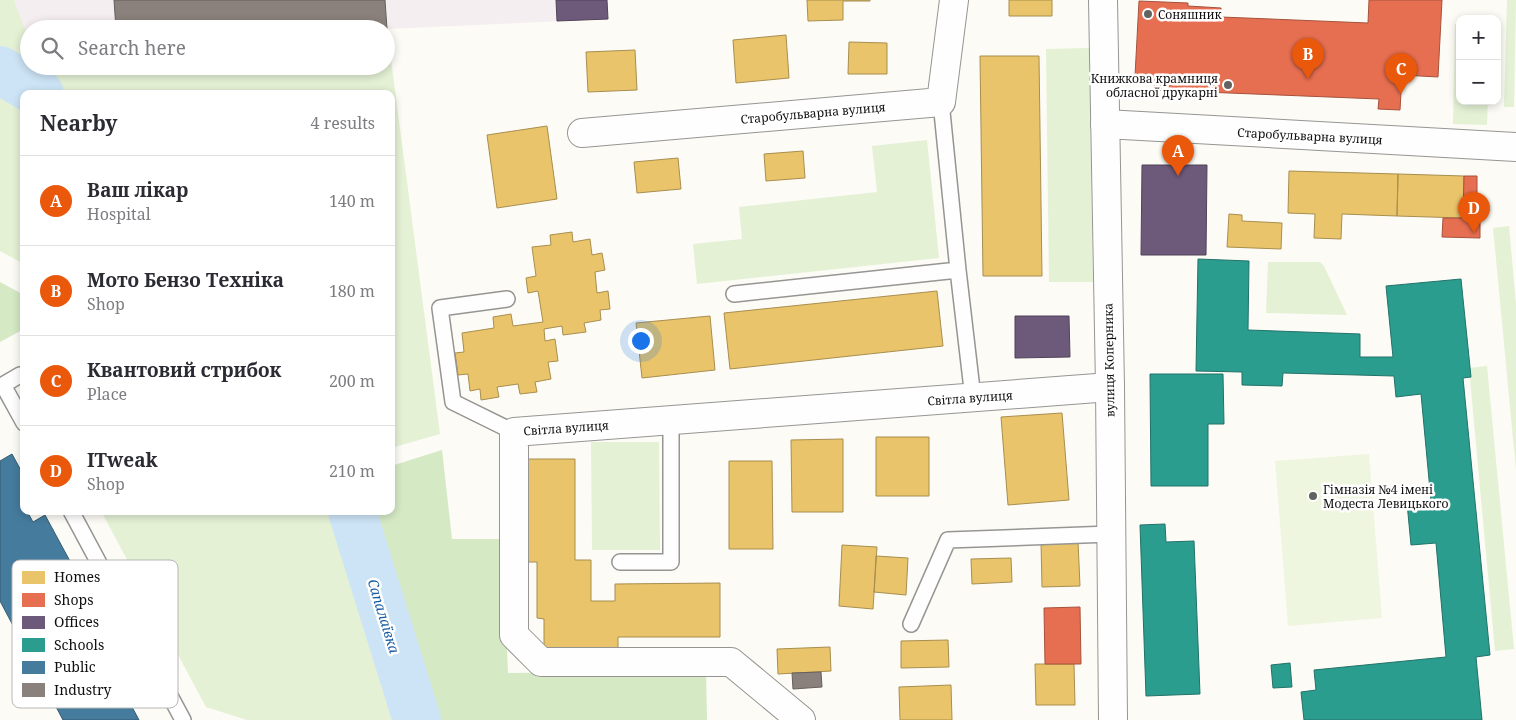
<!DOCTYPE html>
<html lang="en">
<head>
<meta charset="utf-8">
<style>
	:root { --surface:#fff; --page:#f7f7f7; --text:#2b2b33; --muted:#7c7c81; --line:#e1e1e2; --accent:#ea580c }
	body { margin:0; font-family:"Noto Serif",serif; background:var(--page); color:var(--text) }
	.controls { position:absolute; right:15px; top:15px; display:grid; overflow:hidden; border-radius:10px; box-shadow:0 2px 8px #0003 }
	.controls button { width:45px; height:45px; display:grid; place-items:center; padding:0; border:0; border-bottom:1px solid var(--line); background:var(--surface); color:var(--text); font:25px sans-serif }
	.you { position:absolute; left:640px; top:340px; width:18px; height:18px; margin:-12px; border:4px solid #fff; border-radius:50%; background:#1a73e8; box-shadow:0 0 0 8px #1a73e833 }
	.badge { display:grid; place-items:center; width:32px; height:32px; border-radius:50%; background:var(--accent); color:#fff; font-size:16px; font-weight:700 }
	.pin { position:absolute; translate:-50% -41px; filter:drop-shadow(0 1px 2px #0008) }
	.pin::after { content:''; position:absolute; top:26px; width:18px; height:15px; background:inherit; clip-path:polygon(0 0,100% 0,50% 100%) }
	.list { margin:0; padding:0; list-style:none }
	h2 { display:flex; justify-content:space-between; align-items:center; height:65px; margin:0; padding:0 20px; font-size:21px }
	h2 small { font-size:16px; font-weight:400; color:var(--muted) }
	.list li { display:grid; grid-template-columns:32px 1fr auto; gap:15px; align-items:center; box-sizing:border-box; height:90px; padding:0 20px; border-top:1px solid var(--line) }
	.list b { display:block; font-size:19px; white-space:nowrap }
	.list p { margin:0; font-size:16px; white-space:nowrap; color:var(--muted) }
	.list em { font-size:16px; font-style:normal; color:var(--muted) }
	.icon { flex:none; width:28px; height:28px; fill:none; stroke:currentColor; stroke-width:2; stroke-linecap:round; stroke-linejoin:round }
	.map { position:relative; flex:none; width:1516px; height:720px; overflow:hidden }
	.search { position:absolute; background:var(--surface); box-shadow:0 2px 8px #0003; left:20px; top:20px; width:375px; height:55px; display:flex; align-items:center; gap:12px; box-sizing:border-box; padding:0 18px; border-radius:28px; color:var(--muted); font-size:19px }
	.panel { position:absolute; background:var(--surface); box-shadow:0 2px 8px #0003; left:20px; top:90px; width:375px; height:425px; border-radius:10px }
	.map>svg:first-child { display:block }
	.industrial { fill:#f4eef1 }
	.green { fill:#e4f1d5 }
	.forest { fill:#d4e9c4 }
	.pitch { fill:#eef6df }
	.homes { fill:#e9c46a; stroke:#a88e4f }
	.shops { fill:#e76f51; stroke:#a6523d }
	.offices { fill:#6d597a; stroke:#51435a }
	.schools { fill:#2a9d8f; stroke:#227269 }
	.public { fill:#457b9d; stroke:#355b72 }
	.industry { fill:#8a817c; stroke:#655f5b }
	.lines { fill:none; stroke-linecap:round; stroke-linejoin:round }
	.river { stroke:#cce4f6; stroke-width:48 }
	.service-casing { stroke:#969593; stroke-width:18 }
	.minor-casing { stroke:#969593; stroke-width:30 }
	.tertiary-casing { stroke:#969593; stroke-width:30 }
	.service { stroke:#fffefe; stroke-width:15 }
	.minor { stroke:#fffefe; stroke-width:28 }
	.tertiary { stroke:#fffefe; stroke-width:28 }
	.poi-dot { fill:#626260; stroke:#fff; stroke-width:2 }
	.labels { text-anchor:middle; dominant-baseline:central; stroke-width:5; stroke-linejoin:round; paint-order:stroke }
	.poi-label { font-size:12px; fill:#0f0f0f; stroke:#fff; text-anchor:start }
	.street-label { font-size:12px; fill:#0f0f0f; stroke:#fff }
	.water-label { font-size:14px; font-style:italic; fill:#195ca1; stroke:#fff }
	.key { fill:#fff; stroke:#b7b7b7; stroke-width:1 }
	.key-label { font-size:14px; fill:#0f0f0f }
</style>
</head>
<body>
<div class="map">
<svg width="1516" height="720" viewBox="0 0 1516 720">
	<rect width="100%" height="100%" fill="#fcfbf5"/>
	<path class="industrial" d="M 14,0 L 607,0 L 608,19 L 386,29 L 29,29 L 29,36 L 27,36 Z"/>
	<path class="green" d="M 0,0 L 14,0 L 27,35 L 29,36 L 29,66 L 386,66 L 387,29 L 440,434 L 391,448 L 391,94 L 24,94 L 24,264 L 0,251 Z
		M 1507,0 L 1516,0 L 1514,107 L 1504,107 Z
		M 1455,24 L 1460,24 L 1460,101 L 1488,101 L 1487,125 L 1453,124 Z
		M 1089,48 L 1093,282 L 1049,282 L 1046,49 Z
		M 927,140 L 939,258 L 697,284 L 693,244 L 742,239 L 739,207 L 877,192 L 872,146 Z
		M 1509,226 L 1516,304 L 1516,470 L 1493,228 Z
		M 1268,262 L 1320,262 L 1324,266 L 1347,315 L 1266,313 Z
		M 1487,366 L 1514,649 L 1495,651 L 1469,368 Z
		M 591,442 L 659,442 L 660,550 L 592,550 Z
		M 101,511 L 370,511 L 438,720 L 247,720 L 206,707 Z"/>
	<path class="forest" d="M 0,282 L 24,295 L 24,329 L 0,342 Z
		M 442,450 L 452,539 L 502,539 L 508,673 L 706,671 L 707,720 L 438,720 L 370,511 L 391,511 L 391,466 Z"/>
	<path class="pitch" d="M 1369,454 L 1382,618 L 1288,626 L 1275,461 Z"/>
	<path class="homes" d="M 807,0 L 870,0 L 870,1 L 843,1 L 843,20 L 808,21 Z
		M 1009,0 L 1052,0 L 1052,16 L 1009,16 Z
		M 786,35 L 789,78 L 736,83 L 733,40 Z
		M 849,42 L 887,43 L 887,74 L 848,74 Z
		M 635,50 L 637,90 L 588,92 L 586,52 Z
		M 980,56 L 1039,56 L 1042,276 L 983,276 Z
		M 547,126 L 557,199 L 497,208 L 487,135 Z
		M 803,151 L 805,178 L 766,181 L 764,154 Z
		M 678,158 L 681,189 L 637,193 L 634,162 Z
		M 1289,171 L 1398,174 L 1397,216 L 1342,214 L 1341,239 L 1314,238 L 1315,214 L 1288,213 Z
		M 1398,174 L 1464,176 L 1463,218 L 1397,216 Z
		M 1229,214 L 1242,215 L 1242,221 L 1282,223 L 1281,249 L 1227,247 Z
		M 572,232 L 573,242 L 590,239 L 592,255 L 602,253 L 605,270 L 595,272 L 597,293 L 608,291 L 610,309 L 600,310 L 601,320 L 584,323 L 586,332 L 563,335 L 562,326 L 544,329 L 545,341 L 555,339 L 558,361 L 548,362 L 551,379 L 535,382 L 537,392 L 520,394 L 518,384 L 497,387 L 499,397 L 481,400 L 480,389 L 470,391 L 468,374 L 458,375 L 455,353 L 464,352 L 462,333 L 494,328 L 493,317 L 511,314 L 513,326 L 543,322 L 538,291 L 528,293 L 526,278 L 536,276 L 532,247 L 551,245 L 550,235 Z
		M 937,291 L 943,346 L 730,369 L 724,313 Z
		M 710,316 L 715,370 L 642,378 L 636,323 Z
		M 1062,413 L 1069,500 L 1008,505 L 1001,417 Z
		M 876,437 L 929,437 L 929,496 L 876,496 Z
		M 843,439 L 843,512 L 792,512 L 791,440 Z
		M 524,459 L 575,459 L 575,560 L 591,560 L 591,601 L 615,601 L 615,584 L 720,583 L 720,637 L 618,637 L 618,651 L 544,651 L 544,619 L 537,618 L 537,562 L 525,562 Z
		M 729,461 L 772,461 L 773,549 L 729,549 Z
		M 1078,541 L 1080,586 L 1042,587 L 1041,542 Z
		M 842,545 L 877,547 L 873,609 L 839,606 Z
		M 876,556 L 908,558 L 906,595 L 874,592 Z
		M 1011,558 L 1012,582 L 972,584 L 971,559 Z
		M 948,640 L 949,667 L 901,668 L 901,641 Z
		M 830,647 L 831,671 L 778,674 L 777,649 Z
		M 1035,664 L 1074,664 L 1075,705 L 1036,705 Z
		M 951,685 L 952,720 L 900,720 L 899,687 Z"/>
	<path class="shops" d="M 1369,0 L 1442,0 L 1438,77 L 1402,75 L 1400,110 L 1378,109 L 1379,99 L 1154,90 L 1155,77 L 1135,76 L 1139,1 L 1188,3 L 1188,6 L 1221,8 L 1221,17 L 1368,23 Z
		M 1464,176 L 1477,176 L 1477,198 L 1481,198 L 1480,207 L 1484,207 L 1484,217 L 1480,217 L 1480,238 L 1442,237 L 1443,218 L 1463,218 Z
		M 1080,607 L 1081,664 L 1045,664 L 1044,608 Z"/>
	<path class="offices" d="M 556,0 L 607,0 L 608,19 L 557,21 Z
		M 1142,165 L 1207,165 L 1206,255 L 1141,255 Z
		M 1015,316 L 1069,316 L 1070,357 L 1015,358 Z"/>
	<path class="schools" d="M 1198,259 L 1249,261 L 1248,330 L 1360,334 L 1360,357 L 1393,357 L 1386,286 L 1461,279 L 1471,377 L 1463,378 L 1490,655 L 1476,657 L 1482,720 L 1304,720 L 1301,692 L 1316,690 L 1314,670 L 1446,657 L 1436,543 L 1411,545 L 1407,503 L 1431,501 L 1421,394 L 1396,397 L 1394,376 L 1283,373 L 1282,386 L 1242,385 L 1242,372 L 1196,371 Z
		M 1150,374 L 1223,374 L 1224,424 L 1208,424 L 1208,486 L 1151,486 Z
		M 1165,524 L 1166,542 L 1194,541 L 1200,694 L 1146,696 L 1140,525 Z
		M 1290,663 L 1292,687 L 1273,688 L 1271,665 Z"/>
	<path class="public" d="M 12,454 L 24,476 L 24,511 L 27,511 L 33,522 L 45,515 L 71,563 L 59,570 L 67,585 L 80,579 L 105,625 L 92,632 L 139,720 L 63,720 L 0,601 L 0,461 Z"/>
	<path class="industry" d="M 114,0 L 385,0 L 387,29 L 116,29 Z
		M 821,672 L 822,687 L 793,689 L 792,673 Z"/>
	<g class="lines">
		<path class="river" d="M 0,70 L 40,94
			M 352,511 L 417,720"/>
		<g class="service-casing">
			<path id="service" d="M 941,102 L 958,270
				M 734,294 L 958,270 L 973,398
				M 507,299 L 440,308 L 453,402 L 514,432
				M 20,375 L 3,385 L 24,423
				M 71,511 L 183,720
				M 620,562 L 671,562 L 671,420
				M 911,624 L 948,540 L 1110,534"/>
		</g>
		<g class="minor-casing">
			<path id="minor" d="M 1105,124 L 1516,147
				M 582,133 L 941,102 L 954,0
				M 801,720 L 731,662 L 541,662 L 514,635 L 514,432 L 1110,387"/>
		</g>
		<g class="tertiary-casing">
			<path id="tertiary" d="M 1103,0 L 1110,387 L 1113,720"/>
		</g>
		<use href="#service" class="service"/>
		<use href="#minor" class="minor"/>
		<use href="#tertiary" class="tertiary"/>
	</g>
	<g class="poi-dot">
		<circle cx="1148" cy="14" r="5"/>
		<circle cx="1228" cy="85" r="5"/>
		<circle cx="1313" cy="496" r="5"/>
	</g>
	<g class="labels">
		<g class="poi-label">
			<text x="1158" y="14">Соняшник</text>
			<text x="1218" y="78" text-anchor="end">Книжкова крамниця<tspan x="1218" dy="14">обласної друкарні</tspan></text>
			<text x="1323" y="489">Гімназія №4 імені<tspan x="1323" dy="14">Модеста Левицького</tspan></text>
		</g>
		<g class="street-label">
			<text transform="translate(813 113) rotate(-5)">Старобульварна вулиця</text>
			<text transform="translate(1310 136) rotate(3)">Старобульварна вулиця</text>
			<text transform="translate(1109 360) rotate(-91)">вулиця Коперника</text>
			<text transform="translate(970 398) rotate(-4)">Світла вулиця</text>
			<text transform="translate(566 428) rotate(-4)">Світла вулиця</text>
		</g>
		<g class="water-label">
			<text transform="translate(384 616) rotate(73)">Сапалаївка</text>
		</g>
	</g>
	<rect x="12" y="560" width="166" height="148" rx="8" class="key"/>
	<rect x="22" y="571" width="23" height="13" fill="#e9c46a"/>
	<rect x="22" y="593" width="23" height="14" fill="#e76f51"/>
	<rect x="22" y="616" width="23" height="13" fill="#6d597a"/>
	<rect x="22" y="638" width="23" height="14" fill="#2a9d8f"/>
	<rect x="22" y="661" width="23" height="13" fill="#457b9d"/>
	<rect x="22" y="683" width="23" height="14" fill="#8a817c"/>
	<g class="key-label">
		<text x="54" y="582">Homes</text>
		<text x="54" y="605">Shops</text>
		<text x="54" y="627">Offices</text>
		<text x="54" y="650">Schools</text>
		<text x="54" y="672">Public</text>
		<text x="54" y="695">Industry</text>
	</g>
</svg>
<div class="controls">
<button>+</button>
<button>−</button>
</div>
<div class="you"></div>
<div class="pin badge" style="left:1178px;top:176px">A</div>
<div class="pin badge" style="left:1308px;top:79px">B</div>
<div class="pin badge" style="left:1401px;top:94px">C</div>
<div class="pin badge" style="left:1474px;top:233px">D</div>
<div class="search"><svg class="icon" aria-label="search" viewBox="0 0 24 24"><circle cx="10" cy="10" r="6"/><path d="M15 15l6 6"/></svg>Search here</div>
<section class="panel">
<h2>Nearby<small>4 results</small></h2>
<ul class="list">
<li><span class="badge">A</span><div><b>Ваш лікар</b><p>Hospital</p></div><em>140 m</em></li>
<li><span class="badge">B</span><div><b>Мото Бензо Техніка</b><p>Shop</p></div><em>180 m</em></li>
<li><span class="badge">C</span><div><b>Квантовий стрибок</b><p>Place</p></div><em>200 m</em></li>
<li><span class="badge">D</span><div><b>ITweak</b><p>Shop</p></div><em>210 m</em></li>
</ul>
</section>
</div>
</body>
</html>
